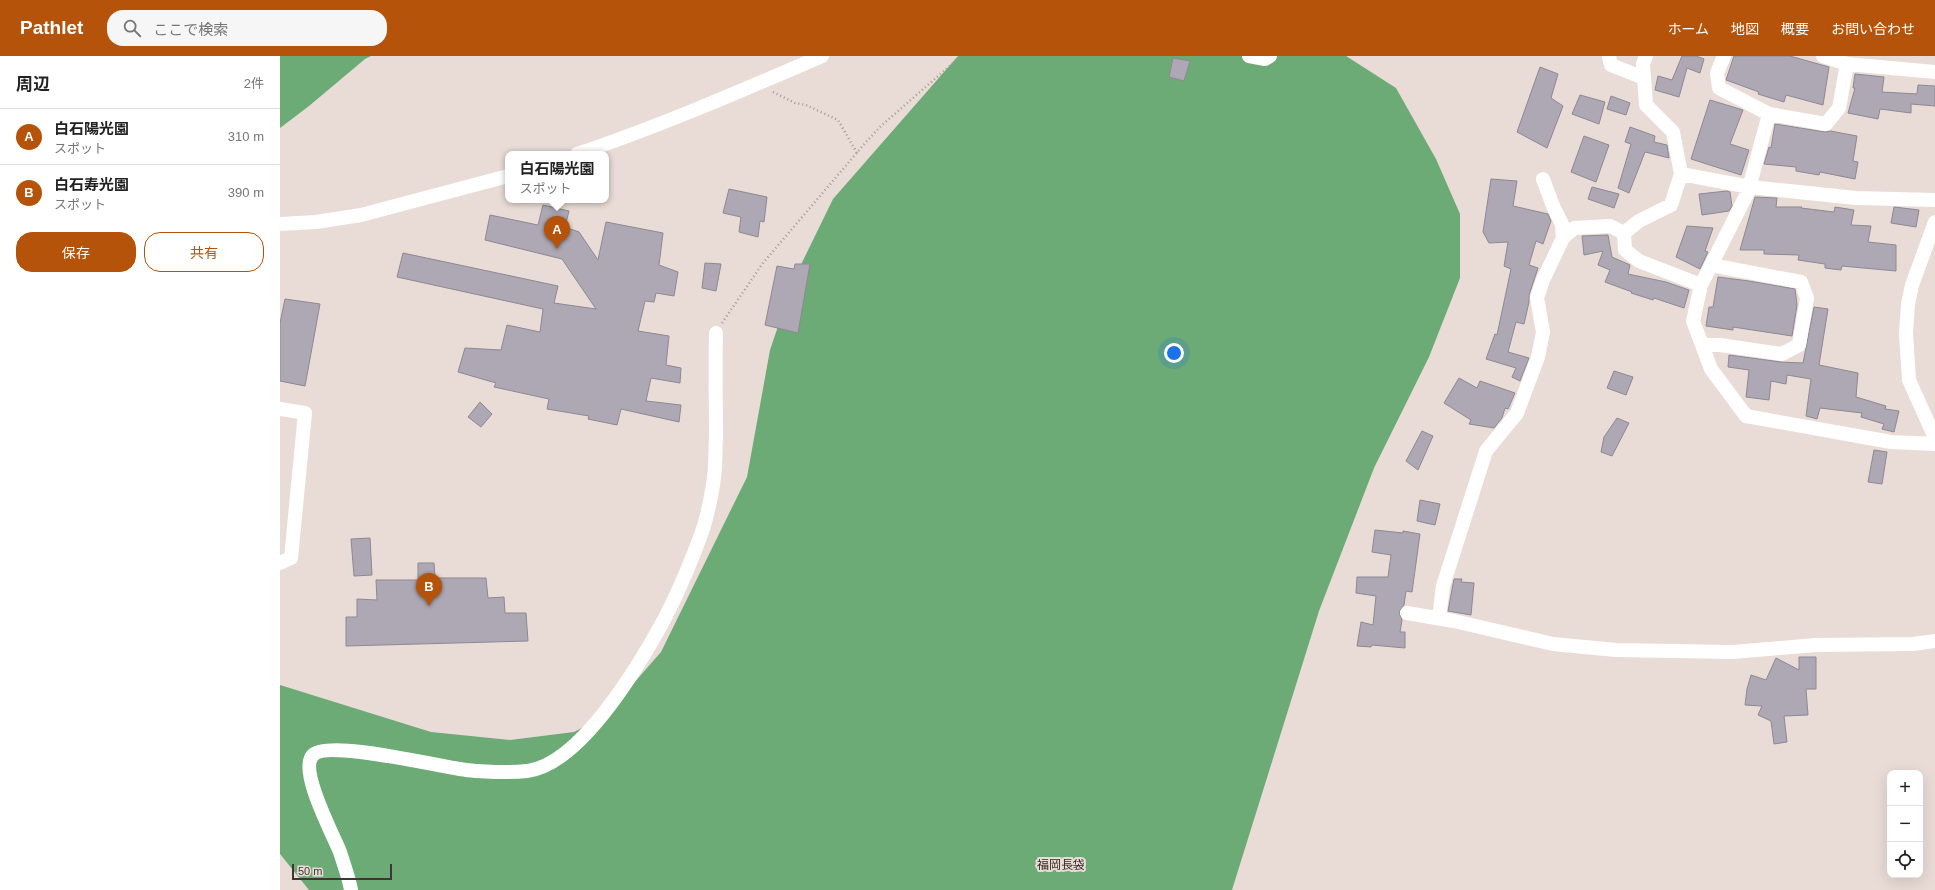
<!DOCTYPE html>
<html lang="ja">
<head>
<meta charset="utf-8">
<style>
	:root { --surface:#fff; --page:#f6f6f6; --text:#222; --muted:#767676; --line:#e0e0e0; --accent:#b45309 }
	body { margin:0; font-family:Helvetica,"Noto Sans JP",sans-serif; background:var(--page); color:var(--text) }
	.controls { position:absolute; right:12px; bottom:12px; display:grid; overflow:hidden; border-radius:8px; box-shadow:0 4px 16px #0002 }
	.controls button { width:36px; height:36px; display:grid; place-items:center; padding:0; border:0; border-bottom:1px solid var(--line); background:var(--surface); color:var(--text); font:20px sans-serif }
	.scale { position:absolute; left:12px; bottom:10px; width:100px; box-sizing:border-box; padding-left:4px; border:2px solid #3d3835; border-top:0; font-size:11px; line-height:14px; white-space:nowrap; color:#3d3835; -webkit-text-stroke:3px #e9dbd5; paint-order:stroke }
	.you { position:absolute; left:894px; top:297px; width:14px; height:14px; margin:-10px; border:3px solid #fff; border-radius:50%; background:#1a73e8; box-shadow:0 0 0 6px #1a73e833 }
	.badge { display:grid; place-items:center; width:26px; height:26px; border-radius:50%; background:var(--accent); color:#fff; font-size:13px; font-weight:700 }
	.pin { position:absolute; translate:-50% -33px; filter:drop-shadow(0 1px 2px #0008) }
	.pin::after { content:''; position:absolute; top:21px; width:14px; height:12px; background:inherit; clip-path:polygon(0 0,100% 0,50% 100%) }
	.popup { position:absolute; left:225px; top:95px; width:104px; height:52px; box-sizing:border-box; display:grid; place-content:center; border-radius:8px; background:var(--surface); filter:drop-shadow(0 1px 3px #0005); font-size:13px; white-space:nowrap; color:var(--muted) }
	.popup b { font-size:15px; color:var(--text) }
	.popup::after { content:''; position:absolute; left:50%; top:100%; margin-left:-8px; border:8px solid transparent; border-top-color:var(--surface) }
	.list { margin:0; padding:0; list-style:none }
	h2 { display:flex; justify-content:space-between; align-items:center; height:52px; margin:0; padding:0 16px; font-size:17px }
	h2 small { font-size:13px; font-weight:400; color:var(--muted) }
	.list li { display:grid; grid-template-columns:26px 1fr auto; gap:12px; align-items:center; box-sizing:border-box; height:56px; padding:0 16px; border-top:1px solid var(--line) }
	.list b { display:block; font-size:15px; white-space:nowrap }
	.list p { margin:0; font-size:13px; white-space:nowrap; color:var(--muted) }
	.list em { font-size:13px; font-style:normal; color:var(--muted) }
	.actions { display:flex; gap:8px; padding:12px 16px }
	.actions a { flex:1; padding:9px 0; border:1px solid var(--accent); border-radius:16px; text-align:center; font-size:14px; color:var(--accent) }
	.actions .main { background:var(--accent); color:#fff }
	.icon { flex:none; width:22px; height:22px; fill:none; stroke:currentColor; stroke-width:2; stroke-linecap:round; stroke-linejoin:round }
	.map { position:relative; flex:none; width:1655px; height:834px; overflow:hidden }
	header { display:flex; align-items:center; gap:24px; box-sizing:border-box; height:56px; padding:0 20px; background:var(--accent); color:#fff }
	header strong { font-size:19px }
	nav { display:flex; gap:22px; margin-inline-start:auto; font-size:14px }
	.search { width:280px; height:36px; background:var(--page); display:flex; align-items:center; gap:10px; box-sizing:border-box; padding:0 14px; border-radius:16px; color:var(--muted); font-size:15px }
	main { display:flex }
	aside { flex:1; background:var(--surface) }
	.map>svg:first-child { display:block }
	.forest { fill:#6cab75 }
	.building { fill:#ada8b3; stroke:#8d8893 }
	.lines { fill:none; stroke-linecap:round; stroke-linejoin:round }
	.path { stroke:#a39894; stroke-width:2.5; stroke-dasharray:1 3; stroke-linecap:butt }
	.minor { stroke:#fff; stroke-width:14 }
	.labels { text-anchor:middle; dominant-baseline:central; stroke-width:4; stroke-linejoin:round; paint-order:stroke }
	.quarter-label { font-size:12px; fill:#372c27; stroke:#e9dbd5 }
</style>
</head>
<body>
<header>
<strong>Pathlet</strong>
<div class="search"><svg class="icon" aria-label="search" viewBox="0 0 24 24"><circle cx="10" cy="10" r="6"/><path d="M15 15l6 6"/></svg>ここで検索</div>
<nav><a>ホーム</a><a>地図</a><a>概要</a><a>お問い合わせ</a></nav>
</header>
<main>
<aside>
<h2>周辺<small>2件</small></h2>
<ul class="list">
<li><span class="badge">A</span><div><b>白石陽光園</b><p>スポット</p></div><em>310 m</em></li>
<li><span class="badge">B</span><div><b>白石寿光園</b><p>スポット</p></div><em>390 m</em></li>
</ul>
<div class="actions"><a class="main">保存</a><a>共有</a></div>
</aside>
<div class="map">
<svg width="1655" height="834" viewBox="0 0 1655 834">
	<rect width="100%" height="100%" fill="#e9dbd5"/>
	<path class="forest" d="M 0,0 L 91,0 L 85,3 L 29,50 L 0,72 Z
		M 678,0 L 1066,0 L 1116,32 L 1156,103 L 1180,158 L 1180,222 L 1149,301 L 1094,412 L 1039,555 L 952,834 L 29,834 L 0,798 L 0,629 L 151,676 L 230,684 L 294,676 L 325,660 L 381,596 L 467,421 L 490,294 L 514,223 L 553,143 Z"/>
	<path class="building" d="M 1402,0 L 1416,0 L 1424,3 L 1420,17 L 1407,12 L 1399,41 L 1375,34 L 1378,20 L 1392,24 Z
		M 1454,0 L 1510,0 L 1549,11 L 1543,49 L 1506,39 L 1504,46 L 1478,38 L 1479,36 L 1446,24 Z
		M 893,2 L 910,5 L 904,25 L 889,21 Z
		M 1260,11 L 1278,18 L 1271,42 L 1283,50 L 1267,92 L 1237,76 Z
		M 1575,18 L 1604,21 L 1602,36 L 1637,38 L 1638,29 L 1655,30 L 1655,50 L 1631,48 L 1631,57 L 1600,53 L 1598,63 L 1568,57 L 1575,32 L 1573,32 Z
		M 1300,39 L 1325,46 L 1319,68 L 1292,58 Z
		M 1331,40 L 1350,47 L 1346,59 L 1327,53 Z
		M 1430,44 L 1463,54 L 1450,88 L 1469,94 L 1461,119 L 1411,103 Z
		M 1495,68 L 1545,76 L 1550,75 L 1577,80 L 1573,105 L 1578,106 L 1575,123 L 1540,116 L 1539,119 L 1516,115 L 1516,111 L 1484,108 L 1489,91 L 1491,92 Z
		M 1350,71 L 1375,80 L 1374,86 L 1387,89 L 1389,102 L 1365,96 L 1349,137 L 1338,132 L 1351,88 L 1345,86 Z
		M 1304,80 L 1329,89 L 1316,126 L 1291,116 Z
		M 1211,123 L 1237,125 L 1233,150 L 1268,158 L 1271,165 L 1263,188 L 1256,185 L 1249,209 L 1258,212 L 1249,239 L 1249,246 L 1244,268 L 1236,266 L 1228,296 L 1249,302 L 1240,325 L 1232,321 L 1236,312 L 1206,303 L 1215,278 L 1217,279 L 1231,213 L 1224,210 L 1228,186 L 1209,187 L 1203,176 Z
		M 1312,131 L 1339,138 L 1334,152 L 1308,143 Z
		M 449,133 L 487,141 L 484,166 L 480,165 L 478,181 L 459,176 L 461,161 L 443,157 Z
		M 1447,135 L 1450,136 L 1452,150 L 1449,155 L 1422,159 L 1419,138 Z
		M 1475,141 L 1497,142 L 1496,151 L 1522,151 L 1521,152 L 1554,156 L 1555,151 L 1574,154 L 1571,169 L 1591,170 L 1588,186 L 1616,189 L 1616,215 L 1562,210 L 1561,214 L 1545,212 L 1545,208 L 1518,204 L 1519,199 L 1484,198 L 1484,194 L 1460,194 Z
		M 263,149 L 289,155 L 285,171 L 299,176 L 318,204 L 326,166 L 383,177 L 379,209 L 398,216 L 394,240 L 376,237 L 374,246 L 365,245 L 358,275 L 389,280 L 386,309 L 401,312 L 400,327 L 371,322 L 366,345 L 401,349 L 399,366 L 341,353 L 337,369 L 308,363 L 309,360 L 267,353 L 269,343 L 214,331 L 216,327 L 178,316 L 185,292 L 221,294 L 227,269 L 260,276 L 263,253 L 117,221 L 123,197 L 278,230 L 274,247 L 316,253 L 282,203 L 205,184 L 210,159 L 258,169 Z
		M 1614,151 L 1639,154 L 1636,171 L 1611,167 Z
		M 1407,170 L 1433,172 L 1425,195 L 1428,196 L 1420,213 L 1396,201 Z
		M 1328,179 L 1332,201 L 1350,209 L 1348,218 L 1386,226 L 1409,234 L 1404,252 L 1374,242 L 1373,244 L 1351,237 L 1352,236 L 1325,226 L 1330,214 L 1318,209 L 1323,195 L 1304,199 L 1302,180 Z
		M 425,207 L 441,208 L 436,235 L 422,232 Z
		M 515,208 L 530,208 L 518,277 L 485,269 L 497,210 L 514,213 Z
		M 1438,221 L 1469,225 L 1515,233 L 1517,249 L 1512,280 L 1453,271 L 1453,274 L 1426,270 L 1429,251 L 1433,251 Z
		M 5,243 L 40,248 L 25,330 L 0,325 L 0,267 Z
		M 1534,251 L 1548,253 L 1539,309 L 1578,317 L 1576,341 L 1606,350 L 1605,353 L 1619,355 L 1614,376 L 1602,373 L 1604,368 L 1581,361 L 1582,357 L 1540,352 L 1537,363 L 1526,360 L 1531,323 L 1507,319 L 1506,328 L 1491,325 L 1489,344 L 1466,341 L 1469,314 L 1448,311 L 1449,299 L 1501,306 L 1523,307 Z
		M 1334,315 L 1353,321 L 1346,339 L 1327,332 Z
		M 1179,322 L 1197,332 L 1200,325 L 1235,337 L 1228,353 L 1225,352 L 1222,362 L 1214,372 L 1189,368 L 1191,364 L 1164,347 Z
		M 200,346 L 212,358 L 201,371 L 188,361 Z
		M 1337,362 L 1349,367 L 1332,400 L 1321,396 L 1324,381 Z
		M 1142,375 L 1153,380 L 1138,414 L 1126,405 Z
		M 1594,394 L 1607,396 L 1602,428 L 1588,426 Z
		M 1140,444 L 1160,448 L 1155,469 L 1137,465 Z
		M 1095,474 L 1123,477 L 1123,475 L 1140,478 L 1132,536 L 1126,535 L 1124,549 L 1119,556 L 1122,564 L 1120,576 L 1125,576 L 1125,592 L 1092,589 L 1091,591 L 1077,590 L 1081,566 L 1093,569 L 1096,540 L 1076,537 L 1077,521 L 1108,521 L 1111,499 L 1092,496 Z
		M 90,482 L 92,519 L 74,520 L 71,483 Z
		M 138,507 L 154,507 L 155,522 L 206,522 L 208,542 L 224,541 L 225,557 L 246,557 L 248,585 L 66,590 L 66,561 L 77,561 L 77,543 L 97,544 L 96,524 L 138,524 Z
		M 1174,523 L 1182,523 L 1181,526 L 1194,527 L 1191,559 L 1168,555 Z
		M 1519,601 L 1536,601 L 1536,633 L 1526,633 L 1528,659 L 1504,660 L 1507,686 L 1494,688 L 1491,665 L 1478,659 L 1482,650 L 1465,649 L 1467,633 L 1471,619 L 1486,624 L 1496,602 L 1519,614 Z"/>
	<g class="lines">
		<path class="path" d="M 493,36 L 515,47 L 526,49 L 558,64 L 577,97
			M 442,267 L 483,207 L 586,86 L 601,70 L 681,0"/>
		<path class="minor" d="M 969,0 L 985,3 L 990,0
			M 1329,0 L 1331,9 L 1364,22
			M 1366,0 L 1363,8 L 1366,49 L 1393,76 L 1401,118 L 1391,149 L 1359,165 L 1344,177 L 1345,194 L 1359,205 L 1421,229
			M 1444,0 L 1437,17 L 1439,32 L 1489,58 L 1546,68 L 1559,52 L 1567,8
			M 1543,0 L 1567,8 L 1655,16
			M 1489,58 L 1468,136 L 1421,229 L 1413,265 L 1431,313 L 1466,360 L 1611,386 L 1655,388
			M 297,98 C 380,70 461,35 542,0
			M 1401,118 L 1470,131 L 1576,142 L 1655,144
			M 1655,166 L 1632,229 L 1628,248 L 1626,277 L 1629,324 L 1655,382
			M 0,168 L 36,166 L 81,159 L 228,120
			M 1283,182 L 1294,172 L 1330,170 L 1344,177
			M 1422,289 L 1440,289 L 1502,298 L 1519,289 L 1527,242 L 1521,226 L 1431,209
			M 0,353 L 25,357 L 11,502 L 0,507
			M 1127,557 L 1174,565 L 1273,588 L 1336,594 L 1453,596 L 1535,589 L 1633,588 L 1655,585
			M 1159,562 L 1163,530 L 1206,395 L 1237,357 L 1258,301 L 1263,276 L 1257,242 L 1263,224 L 1283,182 L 1282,168 L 1273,150 L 1263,123
			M 71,834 C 69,822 64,809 60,796 C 53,778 18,714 33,699 C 48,683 160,711 186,714 C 206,716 228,717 247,715 C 299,709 356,614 380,571 C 395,544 408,513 419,484 C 426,467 430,447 433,429 C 436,413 435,397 436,381 C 436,346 435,312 436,277"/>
	</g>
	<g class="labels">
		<g class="quarter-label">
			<text x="781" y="809">福岡長袋</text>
		</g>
	</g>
</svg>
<div class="controls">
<button>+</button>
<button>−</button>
<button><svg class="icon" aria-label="locate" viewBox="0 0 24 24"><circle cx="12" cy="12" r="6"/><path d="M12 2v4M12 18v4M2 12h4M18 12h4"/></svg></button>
</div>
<div class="scale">50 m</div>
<div class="you"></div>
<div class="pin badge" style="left:277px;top:193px">A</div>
<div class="popup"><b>白石陽光園</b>スポット</div>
<div class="pin badge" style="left:149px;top:550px">B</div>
</div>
</main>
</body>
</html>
